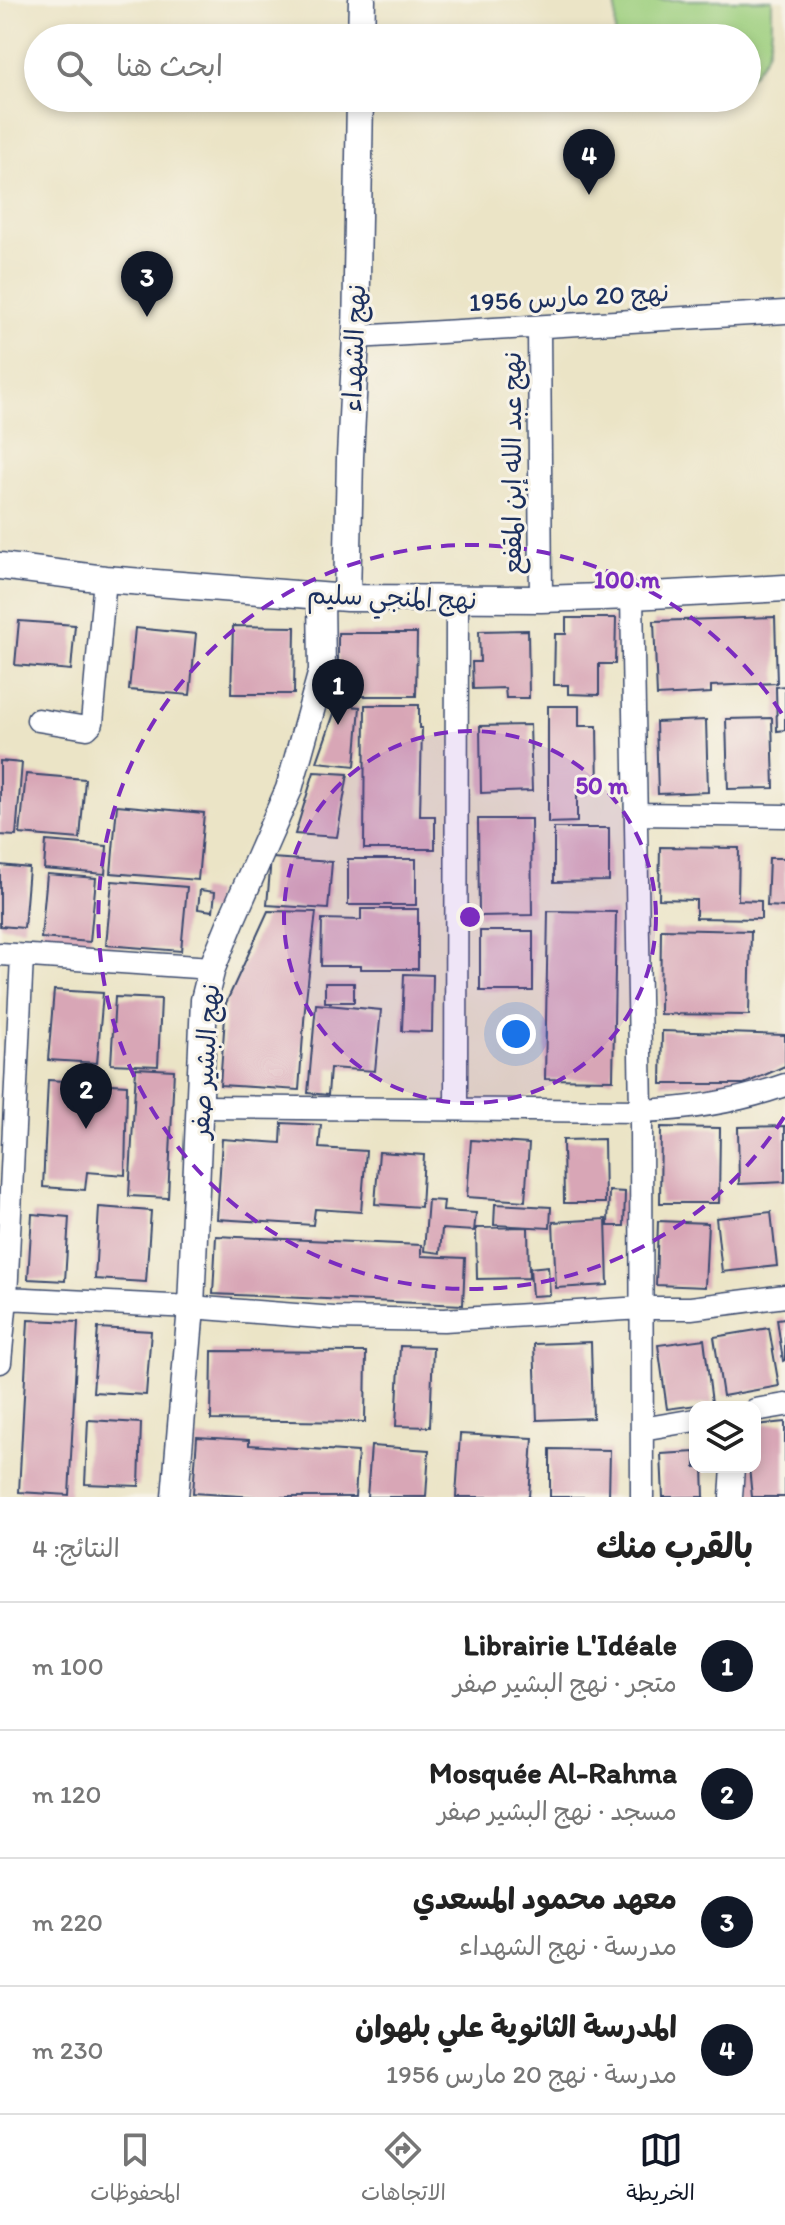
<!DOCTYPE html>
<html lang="ar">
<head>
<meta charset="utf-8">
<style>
	:root { --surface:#fff; --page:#f6f6f6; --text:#222; --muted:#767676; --line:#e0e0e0; --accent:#111827 }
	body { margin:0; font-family:Itim,"Playpen Sans Arabic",sans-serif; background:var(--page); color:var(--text); direction:rtl }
	.controls { position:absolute; right:24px; bottom:24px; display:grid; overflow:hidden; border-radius:16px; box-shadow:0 4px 12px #0003 }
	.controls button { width:72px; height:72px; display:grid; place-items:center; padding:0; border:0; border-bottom:2px solid var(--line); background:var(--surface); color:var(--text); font:40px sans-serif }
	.you { position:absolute; left:516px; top:1034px; width:28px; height:28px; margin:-20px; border:6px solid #fff; border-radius:50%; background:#1a73e8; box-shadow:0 0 0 12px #1a73e833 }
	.badge { display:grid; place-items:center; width:52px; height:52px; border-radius:50%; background:var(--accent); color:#fff; font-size:26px; font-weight:700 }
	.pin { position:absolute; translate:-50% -66px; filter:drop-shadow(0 2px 4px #0008) }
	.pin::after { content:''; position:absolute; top:42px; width:28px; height:24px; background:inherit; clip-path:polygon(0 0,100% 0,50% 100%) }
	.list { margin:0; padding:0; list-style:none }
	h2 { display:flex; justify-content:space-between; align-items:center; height:104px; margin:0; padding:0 32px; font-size:34px }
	h2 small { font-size:26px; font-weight:400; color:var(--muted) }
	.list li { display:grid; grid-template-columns:52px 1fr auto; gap:24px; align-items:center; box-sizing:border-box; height:128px; padding:0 32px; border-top:2px solid var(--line) }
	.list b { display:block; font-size:30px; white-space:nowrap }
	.list p { margin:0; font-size:26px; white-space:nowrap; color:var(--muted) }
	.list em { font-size:26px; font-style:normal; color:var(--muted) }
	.icon { flex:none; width:44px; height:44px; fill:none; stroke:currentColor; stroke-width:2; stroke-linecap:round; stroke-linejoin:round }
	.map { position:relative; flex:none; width:785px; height:1497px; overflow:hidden; direction:ltr }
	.search { position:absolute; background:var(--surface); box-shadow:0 4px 12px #0003; left:24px; right:24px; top:24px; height:88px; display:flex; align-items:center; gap:20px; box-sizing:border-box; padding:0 28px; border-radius:44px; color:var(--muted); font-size:30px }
	.sheet { height:616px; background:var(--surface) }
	nav { display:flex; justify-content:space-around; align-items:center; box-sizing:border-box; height:112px; border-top:2px solid var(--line); background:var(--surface); font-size:22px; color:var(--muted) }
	nav a { display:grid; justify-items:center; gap:4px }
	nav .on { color:var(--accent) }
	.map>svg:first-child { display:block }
	.green { fill:#9ecf7f; stroke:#5c7f6e; stroke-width:2 }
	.building { fill:#d8a6b6 }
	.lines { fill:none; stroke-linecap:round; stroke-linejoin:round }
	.minor-casing { stroke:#3a4a6e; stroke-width:25 }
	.tertiary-casing { stroke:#3a4a6e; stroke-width:29 }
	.minor { stroke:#fff; stroke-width:22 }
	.tertiary { stroke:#fff; stroke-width:26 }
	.ring { fill:none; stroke:#7b2cbf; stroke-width:4; stroke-dasharray:14 10 }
	.labels { text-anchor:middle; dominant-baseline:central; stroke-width:6; stroke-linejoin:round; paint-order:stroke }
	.street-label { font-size:26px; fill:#1b2f5e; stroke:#f7f3e8 }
	.centre { fill:#7b2cbf; stroke:#f7f3e8; stroke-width:4 }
	.ring-label { font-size:24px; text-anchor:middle; font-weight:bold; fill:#7b2cbf; stroke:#f7f3e8; stroke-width:6; stroke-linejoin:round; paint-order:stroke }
</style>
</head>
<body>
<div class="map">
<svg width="785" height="1497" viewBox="0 0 785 1497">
	<rect width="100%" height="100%" fill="#f7f3e8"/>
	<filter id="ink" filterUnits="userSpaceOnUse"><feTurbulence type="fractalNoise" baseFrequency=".0125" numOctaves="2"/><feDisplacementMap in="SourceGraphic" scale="16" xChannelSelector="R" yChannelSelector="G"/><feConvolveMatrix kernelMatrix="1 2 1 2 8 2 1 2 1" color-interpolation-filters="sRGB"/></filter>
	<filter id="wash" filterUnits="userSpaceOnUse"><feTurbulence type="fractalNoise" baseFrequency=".006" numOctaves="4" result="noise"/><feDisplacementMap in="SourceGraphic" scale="32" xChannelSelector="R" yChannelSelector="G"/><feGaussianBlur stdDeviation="1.8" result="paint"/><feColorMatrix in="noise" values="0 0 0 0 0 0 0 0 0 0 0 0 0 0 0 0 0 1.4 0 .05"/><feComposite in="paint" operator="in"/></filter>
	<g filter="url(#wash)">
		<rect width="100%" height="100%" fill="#ebe4c6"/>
		<path class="green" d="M 616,0 L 772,0 C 772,38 774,52 747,81 L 747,38 L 615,38 Z"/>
		<g id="blocks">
			<path class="building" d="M 775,617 L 777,683 L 711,686 L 711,693 L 657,696 L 654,621 Z
				M 566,618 L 616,618 L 615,664 L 599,664 L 599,695 L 568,694 L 568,685 L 554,685 L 555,634 L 566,634 Z
				M 19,621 L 75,625 L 71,670 L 15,665 Z
				M 233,626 L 295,627 L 294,694 L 231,694 Z
				M 135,628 L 196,634 L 190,695 L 129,690 Z
				M 528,630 L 529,698 L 506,698 L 505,688 L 473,689 L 472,662 L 480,662 L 479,631 Z
				M 338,633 L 417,633 L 416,696 L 338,696 Z
				M 785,686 L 785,730 L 777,731 L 776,687 Z
				M 337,705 L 360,707 L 355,766 L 317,762 Z
				M 365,705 L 419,705 L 419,728 L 422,728 L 420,816 L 435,816 L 435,849 L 364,849 Z
				M 548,706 L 579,706 L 579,726 L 597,726 L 598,792 L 577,792 L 577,822 L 548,823 Z
				M 772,718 L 774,788 L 728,789 L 726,719 Z
				M 706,720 L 708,792 L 658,794 L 656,722 Z
				M 530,725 L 532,791 L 481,793 L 480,726 Z
				M 0,761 L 22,763 L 16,836 L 0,835 Z
				M 314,772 L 348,774 L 337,837 L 295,834 Z
				M 26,774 L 85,779 L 80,839 L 20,834 Z
				M 117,805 L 204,813 L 198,880 L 111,873 Z
				M 478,819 L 531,819 L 532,915 L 479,916 Z
				M 554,828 L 609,828 L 609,881 L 554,882 Z
				M 46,841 L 107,846 L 105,874 L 44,869 Z
				M 660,847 L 739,848 L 738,900 L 761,901 L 761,919 L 696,918 L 696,900 L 659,899 Z
				M 271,858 L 332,862 L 328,909 L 267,905 Z
				M 769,858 L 785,858 L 785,907 L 767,906 Z
				M 348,859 L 416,859 L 416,905 L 348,905 Z
				M 0,865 L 29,868 L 24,928 L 0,926 Z
				M 47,874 L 96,878 L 90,942 L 41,938 Z
				M 112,881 L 187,887 L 181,951 L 106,945 Z
				M 200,890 L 215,892 L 213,911 L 198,909 Z
				M 361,909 L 418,909 L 418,969 L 361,969 L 361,966 L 321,966 L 322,919 L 361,920 Z
				M 268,911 L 316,912 L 305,1008 L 299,1090 L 220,1085 L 226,1003 Z
				M 548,911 L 616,912 L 613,1080 L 545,1079 Z
				M 661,929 L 751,931 L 749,1015 L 660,1014 Z
				M 480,931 L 533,931 L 533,991 L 480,991 Z
				M 404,974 L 433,975 L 432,1032 L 402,1031 Z
				M 325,983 L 354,983 L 354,1002 L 325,1002 Z
				M 54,990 L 103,993 L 97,1063 L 48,1060 Z
				M 115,997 L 161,999 L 158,1066 L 111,1064 Z
				M 316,1004 L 381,1010 L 375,1071 L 330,1068 L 328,1095 L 308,1093 Z
				M 662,1031 L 785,1035 L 785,1066 L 744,1084 L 661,1084 Z
				M 136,1068 L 174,1070 L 168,1198 L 129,1196 Z
				M 48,1080 L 127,1085 L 125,1175 L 87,1172 L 85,1190 L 43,1187 Z
				M 282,1123 L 321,1125 L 319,1148 L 366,1151 L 361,1212 L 315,1209 L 313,1225 L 217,1219 L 222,1139 L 281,1143 Z
				M 785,1126 L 785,1182 L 739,1184 L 738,1127 Z
				M 661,1127 L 720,1128 L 719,1203 L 660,1203 Z
				M 604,1139 L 605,1203 L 564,1203 L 563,1140 Z
				M 471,1140 L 529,1144 L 525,1201 L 467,1197 Z
				M 379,1152 L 424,1155 L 421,1207 L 375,1204 Z
				M 609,1191 L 625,1192 L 624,1226 L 608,1226 Z
				M 428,1200 L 444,1201 L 443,1211 L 476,1213 L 474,1231 L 442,1229 L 440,1253 L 424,1251 Z
				M 495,1204 L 551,1207 L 550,1228 L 494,1225 Z
				M 99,1207 L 151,1211 L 146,1282 L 95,1279 Z
				M 771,1212 L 777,1266 L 722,1272 L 716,1218 Z
				M 32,1214 L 69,1217 L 65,1281 L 28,1279 Z
				M 606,1219 L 608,1285 L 556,1288 L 553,1222 Z
				M 658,1221 L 708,1223 L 705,1287 L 656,1285 Z
				M 528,1227 L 529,1278 L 477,1279 L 476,1228 Z
				M 216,1236 L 421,1245 L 421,1256 L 465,1258 L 463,1305 L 213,1294 Z
				M 548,1266 L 550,1295 L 532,1296 L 530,1268 Z
				M 785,1318 L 785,1360 L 783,1361 L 777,1319 Z
				M 28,1320 L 78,1322 L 69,1495 L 19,1492 Z
				M 98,1328 L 151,1331 L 146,1395 L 93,1392 Z
				M 769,1328 L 779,1386 L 723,1396 L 714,1337 Z
				M 704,1339 L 712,1403 L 667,1409 L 658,1345 Z
				M 591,1342 L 593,1418 L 537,1420 L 534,1344 Z
				M 400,1346 L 433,1347 L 430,1427 L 396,1426 Z
				M 212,1351 L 366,1352 L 365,1422 L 211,1420 Z
				M 88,1420 L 141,1423 L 139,1486 L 85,1484 Z
				M 785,1422 L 785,1497 L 752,1497 L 749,1467 L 755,1467 L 755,1425 Z
				M 460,1434 L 533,1438 L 529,1497 L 456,1497 Z
				M 197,1437 L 249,1440 L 249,1445 L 358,1452 L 355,1497 L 257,1497 L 193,1493 Z
				M 371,1446 L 429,1450 L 426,1497 L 367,1497 Z
				M 550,1449 L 610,1450 L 609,1497 L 550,1497 Z
				M 695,1452 L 695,1467 L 703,1467 L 704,1497 L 663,1497 L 661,1454 Z"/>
		</g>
	</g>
	<g filter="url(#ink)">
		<use href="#blocks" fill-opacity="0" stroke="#3a4a6e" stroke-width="2"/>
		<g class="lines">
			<g class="minor-casing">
				<path id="minor" d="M 539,327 L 541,599
					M 356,337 L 785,312
					M 632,596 L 641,1111 L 642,1497
					M 38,720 L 87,728 L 92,723 L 105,579
					M 636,814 L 785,816
					M 0,954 L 212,968
					M 200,1107 L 641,1111 C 691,1109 737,1102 785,1085
					M 456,1109 L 457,600
					M 6,1298 L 191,1307 L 334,1318 L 444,1320 L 642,1308 L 691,1308 L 785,1296
					M 0,1362 L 6,1298 L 22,956
					M 755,1410 L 785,1405
					M 642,1429 L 695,1420
					M 731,1497 L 733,1467"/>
			</g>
			<g class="tertiary-casing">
				<path id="tertiary" d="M 361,38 L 362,0
					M 0,566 L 105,579 L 347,598 L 541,599 L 632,596 L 785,588
					M 347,598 L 350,457 L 356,337 L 360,98
					M 175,1497 L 191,1307 L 204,1000 L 212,968 L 232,919 L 289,789 L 322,671 L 321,596"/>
			</g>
			<use href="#minor" class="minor"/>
			<use href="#tertiary" class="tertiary"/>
		</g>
	</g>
	<circle cx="470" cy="917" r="186" fill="#7b2cbf" fill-opacity=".12"/>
	<g class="ring">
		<circle cx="470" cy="917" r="186"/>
		<path d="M784 1117A372 372 0 1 1 784 717"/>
	</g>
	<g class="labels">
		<g class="street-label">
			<text transform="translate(569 297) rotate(-3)">نهج 20 مارس 1956</text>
			<text transform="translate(354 348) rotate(-88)">نهج الشهداء</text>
			<text transform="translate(512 463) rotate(-90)">نهج عبد الله إبن المقفع</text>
			<text transform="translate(392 597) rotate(2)">نهج المنجي سليم</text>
			<text transform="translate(205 1061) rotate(-86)">نهج البشير صفر</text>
		</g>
	</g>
	<circle cx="470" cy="917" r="12" class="centre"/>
	<g class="ring-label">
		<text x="627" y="588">100 m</text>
		<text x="602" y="794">50 m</text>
	</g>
</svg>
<div class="controls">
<button><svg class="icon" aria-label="layers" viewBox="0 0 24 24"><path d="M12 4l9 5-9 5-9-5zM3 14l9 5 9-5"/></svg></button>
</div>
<div class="you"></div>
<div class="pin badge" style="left:338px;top:725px">1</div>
<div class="pin badge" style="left:86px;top:1129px">2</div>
<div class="pin badge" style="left:147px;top:317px">3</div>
<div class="pin badge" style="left:589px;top:195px">4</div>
<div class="search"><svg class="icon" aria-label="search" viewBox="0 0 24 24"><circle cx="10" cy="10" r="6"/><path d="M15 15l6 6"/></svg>ابحث هنا</div>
</div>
<section class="sheet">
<h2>بالقرب منك<small>النتائج: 4</small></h2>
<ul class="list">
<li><span class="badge">1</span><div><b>Librairie L'Idéale</b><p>متجر · نهج البشير صفر</p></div><em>100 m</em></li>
<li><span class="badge">2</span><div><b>Mosquée Al-Rahma</b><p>مسجد · نهج البشير صفر</p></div><em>120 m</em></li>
<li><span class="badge">3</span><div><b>معهد محمود المسعدي</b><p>مدرسة · نهج الشهداء</p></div><em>220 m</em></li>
<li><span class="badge">4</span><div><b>المدرسة الثانوية علي بلهوان</b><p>مدرسة · نهج 20 مارس 1956</p></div><em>230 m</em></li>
</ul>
</section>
<nav>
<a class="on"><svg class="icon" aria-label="map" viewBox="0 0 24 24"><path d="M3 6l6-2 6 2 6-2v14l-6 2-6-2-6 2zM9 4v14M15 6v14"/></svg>الخريطة</a>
<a><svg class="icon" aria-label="directions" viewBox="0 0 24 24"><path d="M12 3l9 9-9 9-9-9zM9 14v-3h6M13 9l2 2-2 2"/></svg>الاتجاهات</a>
<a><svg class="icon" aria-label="saved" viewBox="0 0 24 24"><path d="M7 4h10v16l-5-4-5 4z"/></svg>المحفوظات</a>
</nav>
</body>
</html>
